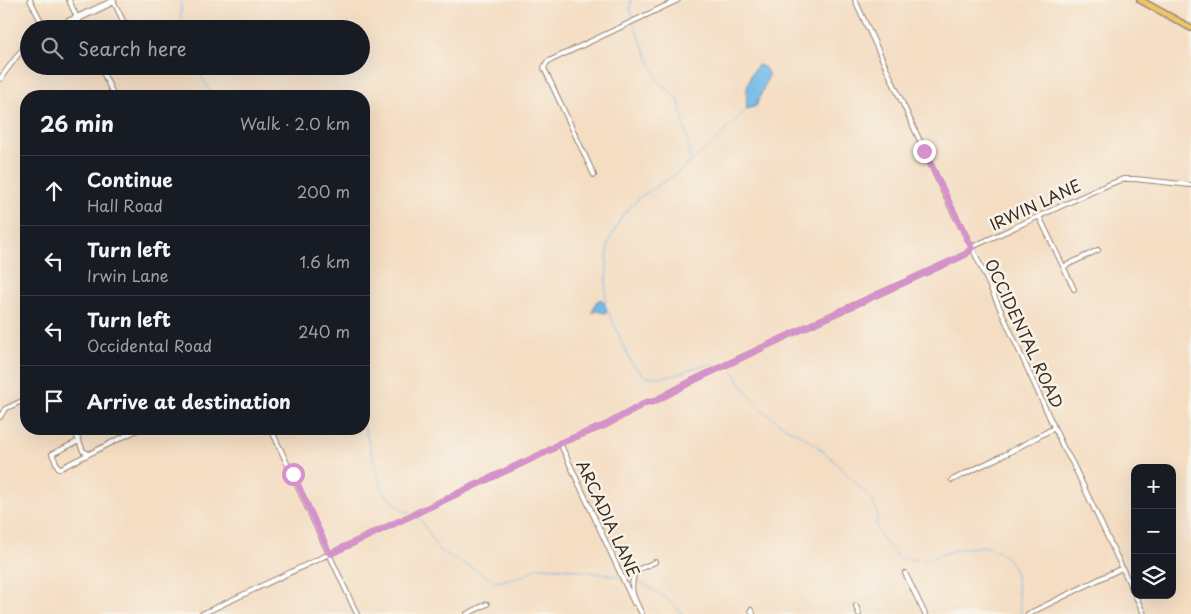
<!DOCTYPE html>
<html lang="en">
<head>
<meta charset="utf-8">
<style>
	:root { --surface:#171b24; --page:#242831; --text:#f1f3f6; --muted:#9ea1a6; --line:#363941 }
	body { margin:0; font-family:"Playpen Sans",sans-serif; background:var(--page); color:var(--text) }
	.controls { position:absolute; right:15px; bottom:15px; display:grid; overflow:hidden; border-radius:10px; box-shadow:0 5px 20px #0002 }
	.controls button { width:45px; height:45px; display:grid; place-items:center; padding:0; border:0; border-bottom:1px solid var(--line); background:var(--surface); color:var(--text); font:25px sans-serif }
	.stop { position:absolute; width:15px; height:15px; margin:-11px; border:4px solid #d690ce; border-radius:50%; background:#fff }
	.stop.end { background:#d690ce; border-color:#fff; box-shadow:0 1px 5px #0008 }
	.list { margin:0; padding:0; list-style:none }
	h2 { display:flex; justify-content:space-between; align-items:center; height:65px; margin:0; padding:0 20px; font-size:21px }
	h2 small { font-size:16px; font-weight:400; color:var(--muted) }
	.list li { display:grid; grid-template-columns:32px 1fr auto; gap:15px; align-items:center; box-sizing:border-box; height:70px; padding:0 20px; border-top:1px solid var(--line) }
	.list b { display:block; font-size:19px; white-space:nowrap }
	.list p { margin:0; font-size:16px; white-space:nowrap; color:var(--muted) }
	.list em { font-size:16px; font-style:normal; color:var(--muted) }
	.icon { flex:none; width:28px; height:28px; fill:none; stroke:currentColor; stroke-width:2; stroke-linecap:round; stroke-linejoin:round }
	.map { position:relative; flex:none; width:1191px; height:614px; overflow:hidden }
	.search { position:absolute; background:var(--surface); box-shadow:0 5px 20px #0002; left:20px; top:20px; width:350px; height:55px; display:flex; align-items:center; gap:12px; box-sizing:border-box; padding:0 18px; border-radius:28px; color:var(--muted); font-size:19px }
	.panel { position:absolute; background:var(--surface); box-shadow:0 5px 20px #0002; left:20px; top:90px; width:350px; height:345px; border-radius:20px }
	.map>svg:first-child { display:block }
	.water { fill:#70b9e8; stroke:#567283 }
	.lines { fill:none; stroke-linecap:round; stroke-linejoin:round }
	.stream { stroke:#70b9e8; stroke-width:1 }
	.minor-casing { stroke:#988470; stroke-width:6 }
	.major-casing { stroke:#988470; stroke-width:8 }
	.minor { stroke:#fff; stroke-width:4 }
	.major { stroke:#edc569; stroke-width:5 }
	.route { stroke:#d690ce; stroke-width:6 }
	.labels { text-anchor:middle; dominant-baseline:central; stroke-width:5; stroke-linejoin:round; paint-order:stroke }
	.street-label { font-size:16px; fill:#3b2a1e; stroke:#f7f3e8 }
</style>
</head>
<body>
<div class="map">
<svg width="1191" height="614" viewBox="0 0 1191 614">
	<rect width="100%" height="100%" fill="#f7f3e8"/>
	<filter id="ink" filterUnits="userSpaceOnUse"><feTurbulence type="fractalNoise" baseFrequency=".02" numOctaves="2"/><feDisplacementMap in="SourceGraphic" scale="10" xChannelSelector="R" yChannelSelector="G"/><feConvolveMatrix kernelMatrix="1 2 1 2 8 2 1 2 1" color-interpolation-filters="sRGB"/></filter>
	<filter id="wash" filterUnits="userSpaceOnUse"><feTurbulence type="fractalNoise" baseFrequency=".0096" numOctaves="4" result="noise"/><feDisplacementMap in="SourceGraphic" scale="20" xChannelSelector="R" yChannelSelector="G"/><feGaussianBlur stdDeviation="1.12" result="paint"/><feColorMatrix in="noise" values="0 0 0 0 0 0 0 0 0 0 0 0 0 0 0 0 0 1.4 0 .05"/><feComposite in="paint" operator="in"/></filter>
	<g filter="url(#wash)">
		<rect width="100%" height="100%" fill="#f4ddc2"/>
		<path class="water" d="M 758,65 L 764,67 L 769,75 L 756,106 L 747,109 C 745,94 747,76 758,65 Z
			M 601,299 L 604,302 L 607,312 L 605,313 L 596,311 L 592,313 L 596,302 Z"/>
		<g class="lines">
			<path class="stream" d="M 181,0 L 181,29
				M 631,0 L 630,9 L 633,19
				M 634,23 L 637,32 L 659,82 L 678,98 L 688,142 L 690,162 L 676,174 L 640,197 L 622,216 L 608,243 L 605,305 L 632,364 L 646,377 C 655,377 665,377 674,375 C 688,371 705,361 720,365
				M 196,66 L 212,96
				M 691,161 L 708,148 L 747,109
				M 364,326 L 364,329
				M 733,371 L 748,394 L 761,409 L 785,427 L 806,438 L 828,455 L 871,498 L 878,514 L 876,523 L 878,530 L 882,539 L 899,558 L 924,561 L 958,549 L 983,546 L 1000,552 L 1008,559 L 1015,570 L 1021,614
				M 364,426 L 383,492 L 404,511 L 410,514
				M 414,516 L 421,520 L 439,550 L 497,582 L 522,576 L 539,567 L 563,568 L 621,577
				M 634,579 L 661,594 L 683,614"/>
		</g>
	</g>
	<g filter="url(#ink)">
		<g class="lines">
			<g class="minor-casing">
				<path id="minor" d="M 30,0 L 45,29
					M 69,0 L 82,29
					M 113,0 L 124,23 L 128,24 L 132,29
					M 855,0 L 950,206 L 972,247 L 1063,447 L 1072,462 L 1135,595
					M 50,29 L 114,0
					M 58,29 L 110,4 L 113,0
					M 100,66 L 114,96
					M 0,79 L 20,52 L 29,43
					M 594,175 L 544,68 L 547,62 L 678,0
					M 1039,216 L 1074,289
					M 1063,267 L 1098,250
					M 0,417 L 5,409 L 26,399
					M 74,429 L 83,451 L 87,453
					M 271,429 L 357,614
					M 79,441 L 52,454 L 59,469 L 139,429
					M 560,443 L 634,603
					M 952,480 L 1008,453 L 1054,428
					M 905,573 L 925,614
					M 1135,595 L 1144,614
					M 856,606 L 859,614
					M 751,610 L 753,614
					M 202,614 L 552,449 L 560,443 L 606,425 L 647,402 L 653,402 L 694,380 L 821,320 L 956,259 L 966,254 L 972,247 L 1105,186 L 1123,179 L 1135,179 L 1191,185
					M 467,614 L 487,604
					M 642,614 C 633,597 629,590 635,571 L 655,562
					M 1028,614 L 1122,568"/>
			</g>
			<g class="major-casing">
				<path id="major" d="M 1140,0 L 1191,28"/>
			</g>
			<use href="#minor" class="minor"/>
			<use href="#major" class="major"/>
		</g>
	</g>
	<g class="lines" filter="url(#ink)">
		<path class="route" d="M 293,474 L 330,554 L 552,449 L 560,443 L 606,425 L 647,402 L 653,402 L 694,380 L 821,320 L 956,259 L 966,254 L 972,248 L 924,151"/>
	</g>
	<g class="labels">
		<g class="street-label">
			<text transform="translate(1035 204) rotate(-25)">IRWIN LANE</text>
			<text transform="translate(1025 333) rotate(65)">OCCIDENTAL ROAD</text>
			<text transform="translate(609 518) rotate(65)">ARCADIA LANE</text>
		</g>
	</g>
</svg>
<div class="controls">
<button>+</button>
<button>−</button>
<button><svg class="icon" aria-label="layers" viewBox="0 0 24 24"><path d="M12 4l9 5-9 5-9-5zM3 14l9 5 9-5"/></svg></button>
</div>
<div class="stop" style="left:293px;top:474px"></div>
<div class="stop end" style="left:924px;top:151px"></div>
<div class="search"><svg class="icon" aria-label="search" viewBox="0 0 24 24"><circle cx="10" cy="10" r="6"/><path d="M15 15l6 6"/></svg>Search here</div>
<section class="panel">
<h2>26 min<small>Walk · 2.0 km</small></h2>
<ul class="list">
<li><svg class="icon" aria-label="ahead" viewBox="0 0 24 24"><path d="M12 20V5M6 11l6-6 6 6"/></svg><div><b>Continue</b><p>Hall Road</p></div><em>200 m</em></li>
<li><svg class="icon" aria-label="left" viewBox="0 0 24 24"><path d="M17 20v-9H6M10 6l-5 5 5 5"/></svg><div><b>Turn left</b><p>Irwin Lane</p></div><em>1.6 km</em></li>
<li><svg class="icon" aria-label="left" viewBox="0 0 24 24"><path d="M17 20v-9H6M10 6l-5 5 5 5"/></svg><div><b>Turn left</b><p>Occidental Road</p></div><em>240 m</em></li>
<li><svg class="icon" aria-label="arrive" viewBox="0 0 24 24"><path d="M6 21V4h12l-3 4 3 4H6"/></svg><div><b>Arrive at destination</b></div></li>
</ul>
</section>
</div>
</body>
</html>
